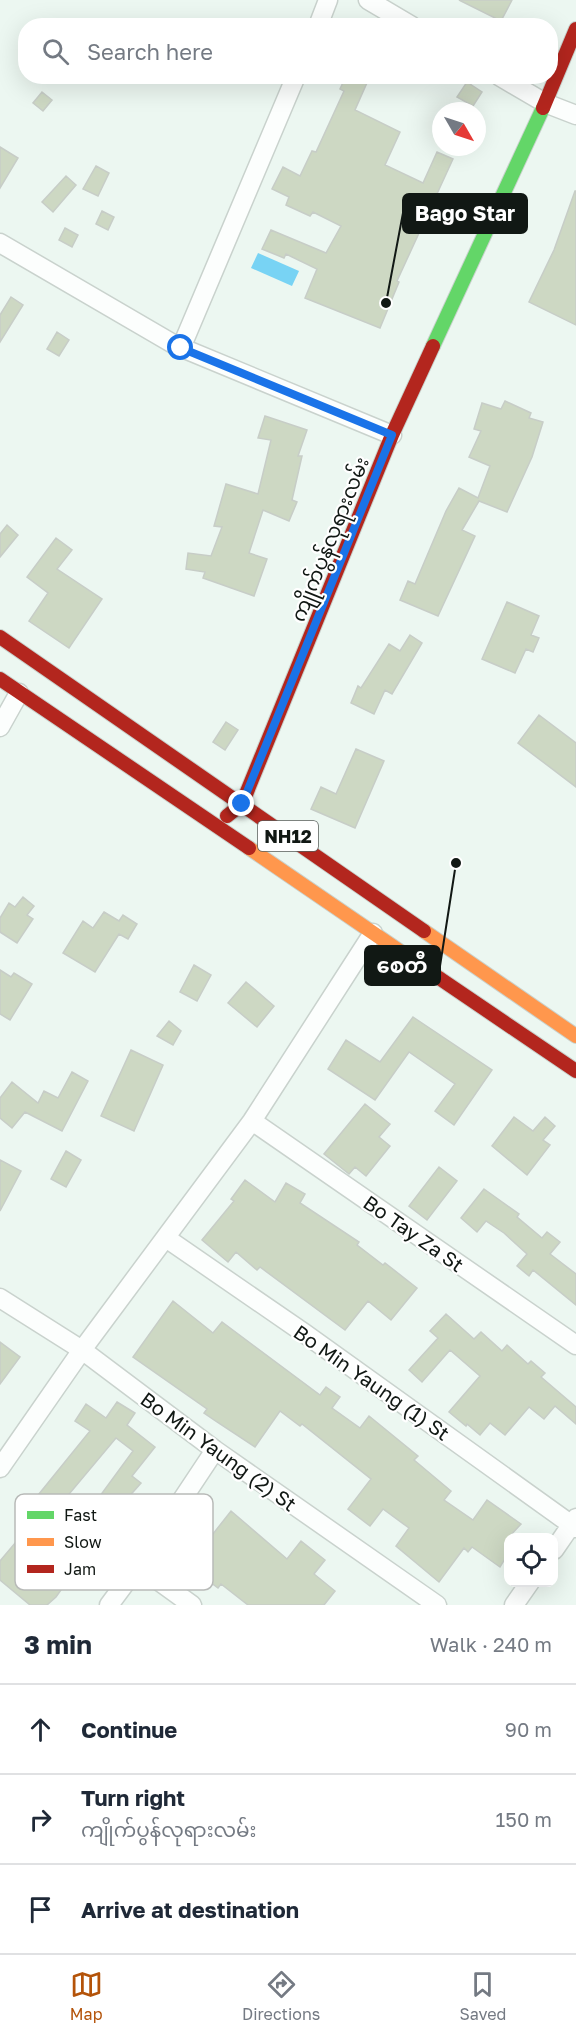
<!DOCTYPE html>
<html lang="en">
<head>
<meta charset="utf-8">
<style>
	:root { --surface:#fff; --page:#f6f6f7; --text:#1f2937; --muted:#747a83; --line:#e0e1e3; --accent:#b45309 }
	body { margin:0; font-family:"Golos Text","Noto Sans Myanmar",sans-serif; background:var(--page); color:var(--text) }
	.controls { position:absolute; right:18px; bottom:18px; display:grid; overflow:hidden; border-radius:12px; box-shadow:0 6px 24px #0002 }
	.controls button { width:54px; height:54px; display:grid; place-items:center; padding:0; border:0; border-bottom:2px solid var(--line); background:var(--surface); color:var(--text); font:30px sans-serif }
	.compass { position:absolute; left:432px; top:102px; width:54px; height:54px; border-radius:50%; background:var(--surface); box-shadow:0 6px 24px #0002; rotate:129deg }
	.stop { position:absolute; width:18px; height:18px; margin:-14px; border:4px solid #1a73e8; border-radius:50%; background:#fff }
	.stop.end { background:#1a73e8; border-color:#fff; box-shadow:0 2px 6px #0008 }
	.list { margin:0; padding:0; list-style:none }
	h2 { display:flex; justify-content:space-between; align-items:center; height:78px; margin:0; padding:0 24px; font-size:26px }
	h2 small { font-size:20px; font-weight:400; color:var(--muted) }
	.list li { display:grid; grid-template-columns:39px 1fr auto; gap:18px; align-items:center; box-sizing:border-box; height:90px; padding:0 24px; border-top:2px solid var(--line) }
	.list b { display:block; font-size:22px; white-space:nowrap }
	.list p { margin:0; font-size:20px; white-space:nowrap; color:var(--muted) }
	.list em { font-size:20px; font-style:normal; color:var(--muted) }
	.icon { flex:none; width:33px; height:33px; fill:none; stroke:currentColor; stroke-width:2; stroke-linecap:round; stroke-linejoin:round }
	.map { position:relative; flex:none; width:576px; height:1605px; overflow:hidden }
	.search { position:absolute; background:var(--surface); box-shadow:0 6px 24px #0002; left:18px; right:18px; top:18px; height:66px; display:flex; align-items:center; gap:15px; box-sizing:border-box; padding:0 21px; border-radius:24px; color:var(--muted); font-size:22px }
	.sheet { height:348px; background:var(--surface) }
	nav { display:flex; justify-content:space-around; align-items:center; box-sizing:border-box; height:84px; border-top:2px solid var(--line); background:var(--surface); font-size:16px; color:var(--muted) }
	nav a { display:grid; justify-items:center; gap:3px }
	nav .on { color:var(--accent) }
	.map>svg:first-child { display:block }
	.water { fill:#78d3f4 }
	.building { fill:#cdd8c3; stroke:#c7cdc7; stroke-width:1.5 }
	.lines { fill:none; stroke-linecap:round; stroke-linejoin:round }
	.street-casing { stroke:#c9d2cd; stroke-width:21 }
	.fast-casing { stroke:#c9d2cd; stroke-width:16 }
	.slow-casing { stroke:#c9d2cd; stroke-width:16 }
	.jam-casing { stroke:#c9d2cd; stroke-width:16 }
	.street { stroke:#fcfefd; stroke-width:18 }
	.fast { stroke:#63d668; stroke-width:14 }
	.slow { stroke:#ff974d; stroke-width:14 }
	.jam { stroke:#b3261e; stroke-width:14 }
	.route { stroke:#1a73e8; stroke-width:8 }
	.labels { text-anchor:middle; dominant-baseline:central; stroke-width:4.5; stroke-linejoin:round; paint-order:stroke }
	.shield { fill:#fff; stroke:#585d5a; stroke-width:1.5 }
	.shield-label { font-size:18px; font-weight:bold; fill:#111814 }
	.street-label { font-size:20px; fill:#111814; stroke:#fff }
	.key { fill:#fff; stroke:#b8bab8; stroke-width:1.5 }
	.key-label { font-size:16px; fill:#111814 }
	.leader { fill:none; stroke:#111814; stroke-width:2 }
	.callout-dot { fill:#111814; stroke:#fff; stroke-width:2 }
	.callout { fill:#111814; stroke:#111814; stroke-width:2 }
	.callout-label { font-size:21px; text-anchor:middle; font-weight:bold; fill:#fff }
</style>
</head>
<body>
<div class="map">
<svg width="576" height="1605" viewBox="0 0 576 1605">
	<rect width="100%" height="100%" fill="#ecf7f1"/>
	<path class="water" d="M 258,253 L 299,271 L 292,286 L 251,268 Z"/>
	<path class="building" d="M 459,0 L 512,0 L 501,21 Z
		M 346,76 L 370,76 L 355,110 L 400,132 L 385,165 L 423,183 L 437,152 L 453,159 L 397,281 L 399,282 L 380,328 L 305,298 L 317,269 L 286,254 L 284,258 L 262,249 L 271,230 L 326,253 L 341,226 L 313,212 L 310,216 L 286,205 L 289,197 L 272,189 L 283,167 L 300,176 L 312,151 L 316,152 L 344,91 L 340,89 Z
		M 467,82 L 482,92 L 473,106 L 457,97 Z
		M 42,92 L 52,100 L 43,111 L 33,103 Z
		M 0,147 L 18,158 L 0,188 Z
		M 96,166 L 109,173 L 98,196 L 83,189 Z
		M 66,176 L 76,185 L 53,212 L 42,202 Z
		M 575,191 L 576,191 L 576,325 L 529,302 L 554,250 Z
		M 102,211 L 114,217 L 108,230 L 96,224 Z
		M 65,228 L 78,235 L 72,247 L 59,240 Z
		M 11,297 L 23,305 L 0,342 L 0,315 Z
		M 57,332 L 69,340 L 59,356 L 47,349 Z
		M 505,401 L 531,413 L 529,418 L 543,422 L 532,457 L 507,512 L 479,501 L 462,530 L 475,536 L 438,616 L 400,600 L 408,581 L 415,584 L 446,511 L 459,488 L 478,498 L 490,466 L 469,457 L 481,431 L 474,429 L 482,403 L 501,409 Z
		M 265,416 L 307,430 L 298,456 L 302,456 L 292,500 L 297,502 L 289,521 L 263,510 L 249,553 L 267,559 L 254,596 L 203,578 L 205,572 L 186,569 L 188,553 L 211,556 L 222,527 L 214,526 L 226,484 L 258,494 L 271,440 L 258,438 Z
		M 7,525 L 18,535 L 0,557 L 0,534 Z
		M 56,538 L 72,550 L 57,569 L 102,599 L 69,648 L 29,621 L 48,593 L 27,577 Z
		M 507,602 L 539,616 L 531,635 L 539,638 L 533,652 L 526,649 L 515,673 L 482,659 Z
		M 410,635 L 422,643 L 392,694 L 385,690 L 374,714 L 351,703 L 358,686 L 361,688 L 389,644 L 400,651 Z
		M 539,715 L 576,743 L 576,787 L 518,743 Z
		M 226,722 L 238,730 L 225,750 L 213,742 Z
		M 356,749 L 384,761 L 355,828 L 311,809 L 321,787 L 336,794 Z
		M 23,897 L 34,906 L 27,915 L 33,919 L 17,943 L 0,932 L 0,918 L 9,903 L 15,907 Z
		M 104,912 L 119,921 L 123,915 L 137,924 L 128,939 L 119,934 L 95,972 L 63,953 L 83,921 L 93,928 Z
		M 194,965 L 211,975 L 197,1001 L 180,992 Z
		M 0,970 L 11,977 L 14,973 L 32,984 L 10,1020 L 0,1014 Z
		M 246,982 L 274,1006 L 257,1027 L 228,1003 Z
		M 413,1017 L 492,1070 L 454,1125 L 435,1111 L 455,1084 L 409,1052 L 375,1100 L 328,1069 L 346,1040 L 380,1062 Z
		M 169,1021 L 181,1031 L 173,1045 L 157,1036 Z
		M 131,1050 L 163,1065 L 134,1131 L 101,1116 Z
		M 72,1072 L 88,1081 L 62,1131 L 25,1112 L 12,1128 L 0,1118 L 0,1098 L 12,1082 L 38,1103 L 44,1091 L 58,1098 Z
		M 365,1104 L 390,1124 L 379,1137 L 390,1146 L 366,1176 L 355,1167 L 349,1174 L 324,1154 Z
		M 514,1117 L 533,1131 L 545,1117 L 555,1126 L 543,1140 L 550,1145 L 527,1175 L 492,1146 Z
		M 66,1151 L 81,1160 L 66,1187 L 51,1179 Z
		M 0,1160 L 21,1171 L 0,1211 Z
		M 439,1167 L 457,1181 L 427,1220 L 409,1206 Z
		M 245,1180 L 275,1202 L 286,1183 L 305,1194 L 300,1203 L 359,1242 L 357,1245 L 383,1265 L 385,1263 L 417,1288 L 391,1320 L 368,1301 L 345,1330 L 260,1267 L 257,1270 L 236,1252 L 228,1262 L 202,1240 L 234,1201 L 231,1199 Z
		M 484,1189 L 519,1214 L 517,1217 L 542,1238 L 547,1232 L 560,1242 L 550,1254 L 576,1274 L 576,1305 L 533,1270 L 529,1276 L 517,1266 L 527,1254 L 504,1233 L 486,1221 L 477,1232 L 461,1218 Z
		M 173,1301 L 213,1333 L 222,1322 L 320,1395 L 326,1387 L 340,1397 L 332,1408 L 360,1428 L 369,1416 L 418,1456 L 414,1460 L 451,1491 L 444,1500 L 473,1520 L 487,1500 L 521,1524 L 508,1538 L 508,1554 L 500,1567 L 472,1547 L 468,1552 L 464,1548 L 439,1582 L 396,1546 L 409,1528 L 383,1509 L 370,1526 L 348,1509 L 371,1479 L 302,1424 L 300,1426 L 280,1411 L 255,1447 L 217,1422 L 204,1413 L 207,1409 L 133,1357 Z
		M 446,1314 L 474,1339 L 481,1332 L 502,1351 L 507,1345 L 528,1364 L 531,1361 L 545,1373 L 541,1377 L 576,1407 L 576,1424 L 555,1406 L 544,1419 L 529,1407 L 505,1435 L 490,1423 L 480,1435 L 467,1424 L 466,1426 L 449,1412 L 480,1376 L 450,1350 L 422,1382 L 409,1370 L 438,1338 L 430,1331 Z
		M 0,1342 L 20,1357 L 0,1384 Z
		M 117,1402 L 135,1413 L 127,1425 L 155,1447 L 132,1476 L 141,1483 L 126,1500 L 122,1497 L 99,1526 L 111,1536 L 102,1548 L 95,1542 L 56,1597 L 47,1605 L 30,1605 L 0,1580 L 0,1561 L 21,1536 L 52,1560 L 89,1511 L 133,1451 L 116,1438 L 65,1499 L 63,1497 L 42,1523 L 26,1510 L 90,1431 L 75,1421 L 86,1404 L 106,1418 Z
		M 231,1511 L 287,1559 L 301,1541 L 325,1560 L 314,1574 L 335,1591 L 324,1605 L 248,1605 L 221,1584 L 218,1588 L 194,1570 L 196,1566 L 191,1562 Z"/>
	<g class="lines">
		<g class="street-casing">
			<path id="street" d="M 368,0 L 412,26
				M 318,26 L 328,0
				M 499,76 L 545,103 L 576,115
				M 0,243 L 175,345 L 392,435
				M 181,348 L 296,76
				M 0,727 L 19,693
				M 252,1121 L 576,1345
				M 166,1238 L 304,1333 L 576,1528
				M 0,1298 L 82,1350 L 215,1450 L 437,1605
				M 0,1468 L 82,1350 L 252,1121 L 373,933
				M 554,1550 L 576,1518
				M 138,1566 L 192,1605
				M 109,1605 L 138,1566 L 215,1450
				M 514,1605 L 530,1582"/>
		</g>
		<g class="fast-casing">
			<path id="fast" d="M 433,346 L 543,108"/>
		</g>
		<g class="slow-casing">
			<path id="slow" d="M 249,848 L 439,978
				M 424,931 L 576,1036"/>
		</g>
		<g class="jam-casing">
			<path id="jam" d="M 543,108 L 576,29
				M 0,637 L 424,931
				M 0,679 L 249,848
				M 227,816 L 242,804 L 392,435 L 433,346
				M 439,978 L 576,1071"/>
		</g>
		<use href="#street" class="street"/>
		<use href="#fast" class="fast"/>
		<use href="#slow" class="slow"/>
		<use href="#jam" class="jam"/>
	</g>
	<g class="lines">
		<path class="route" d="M 181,348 L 392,435 L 242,804"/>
	</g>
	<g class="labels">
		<rect class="shield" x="258" y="821" width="60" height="30" rx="4.5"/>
		<g class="shield-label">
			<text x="288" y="836">NH12</text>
		</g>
		<g class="street-label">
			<text transform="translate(329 539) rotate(-68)">ကျိုက်ပွန်လုရားလမ်း</text>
			<text transform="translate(414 1233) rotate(35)">Bo Tay Za St</text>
			<text transform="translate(372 1382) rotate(35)">Bo Min Yaung (1) St</text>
			<text transform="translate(219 1451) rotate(36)">Bo Min Yaung (2) St</text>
		</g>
	</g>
	<rect x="15" y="1494" width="198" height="96" rx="9" class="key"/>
	<rect x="27" y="1511" width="27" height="8" fill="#63d668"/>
	<rect x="27" y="1538" width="27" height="8" fill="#ff974d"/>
	<rect x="27" y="1565" width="27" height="8" fill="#b3261e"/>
	<g class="key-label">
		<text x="64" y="1521">Fast</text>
		<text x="64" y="1548">Slow</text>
		<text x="64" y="1575">Jam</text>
	</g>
	<path class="leader" d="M386 303L403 213M456 863L440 966"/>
	<g class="callout-dot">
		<circle cx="386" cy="303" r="6"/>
		<circle cx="456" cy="863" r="6"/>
	</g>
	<g class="callout">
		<rect x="403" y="194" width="124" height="39" rx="6"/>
		<rect x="365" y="946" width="75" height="39" rx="6"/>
	</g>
	<g class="callout-label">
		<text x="465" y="221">Bago Star</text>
		<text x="402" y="973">စေတီ</text>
	</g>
</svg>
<div class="controls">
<button><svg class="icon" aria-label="locate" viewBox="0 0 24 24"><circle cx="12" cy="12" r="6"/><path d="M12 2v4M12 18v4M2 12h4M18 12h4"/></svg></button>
</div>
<svg class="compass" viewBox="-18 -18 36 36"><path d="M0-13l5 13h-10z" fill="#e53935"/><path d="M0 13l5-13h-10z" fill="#747a83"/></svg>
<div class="stop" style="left:181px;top:348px"></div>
<div class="stop end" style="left:242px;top:804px"></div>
<div class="search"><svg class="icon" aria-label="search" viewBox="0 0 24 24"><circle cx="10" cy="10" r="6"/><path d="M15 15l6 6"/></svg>Search here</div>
</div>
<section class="sheet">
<h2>3 min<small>Walk · 240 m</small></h2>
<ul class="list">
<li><svg class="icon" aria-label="ahead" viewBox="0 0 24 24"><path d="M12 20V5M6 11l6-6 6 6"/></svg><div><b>Continue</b></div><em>90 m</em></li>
<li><svg class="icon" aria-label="right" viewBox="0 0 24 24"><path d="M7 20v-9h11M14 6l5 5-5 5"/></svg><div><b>Turn right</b><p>ကျိုက်ပွန်လုရားလမ်း</p></div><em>150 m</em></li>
<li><svg class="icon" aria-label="arrive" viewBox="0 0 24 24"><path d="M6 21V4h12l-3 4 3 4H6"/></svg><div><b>Arrive at destination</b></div></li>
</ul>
</section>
<nav>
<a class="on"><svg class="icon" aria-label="map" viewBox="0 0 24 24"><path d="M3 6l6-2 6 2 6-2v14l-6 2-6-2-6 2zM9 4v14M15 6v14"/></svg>Map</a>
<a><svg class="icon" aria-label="directions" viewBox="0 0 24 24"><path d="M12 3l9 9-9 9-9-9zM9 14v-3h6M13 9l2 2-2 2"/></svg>Directions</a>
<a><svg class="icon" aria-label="saved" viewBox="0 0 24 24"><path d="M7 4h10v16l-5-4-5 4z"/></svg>Saved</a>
</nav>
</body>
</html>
